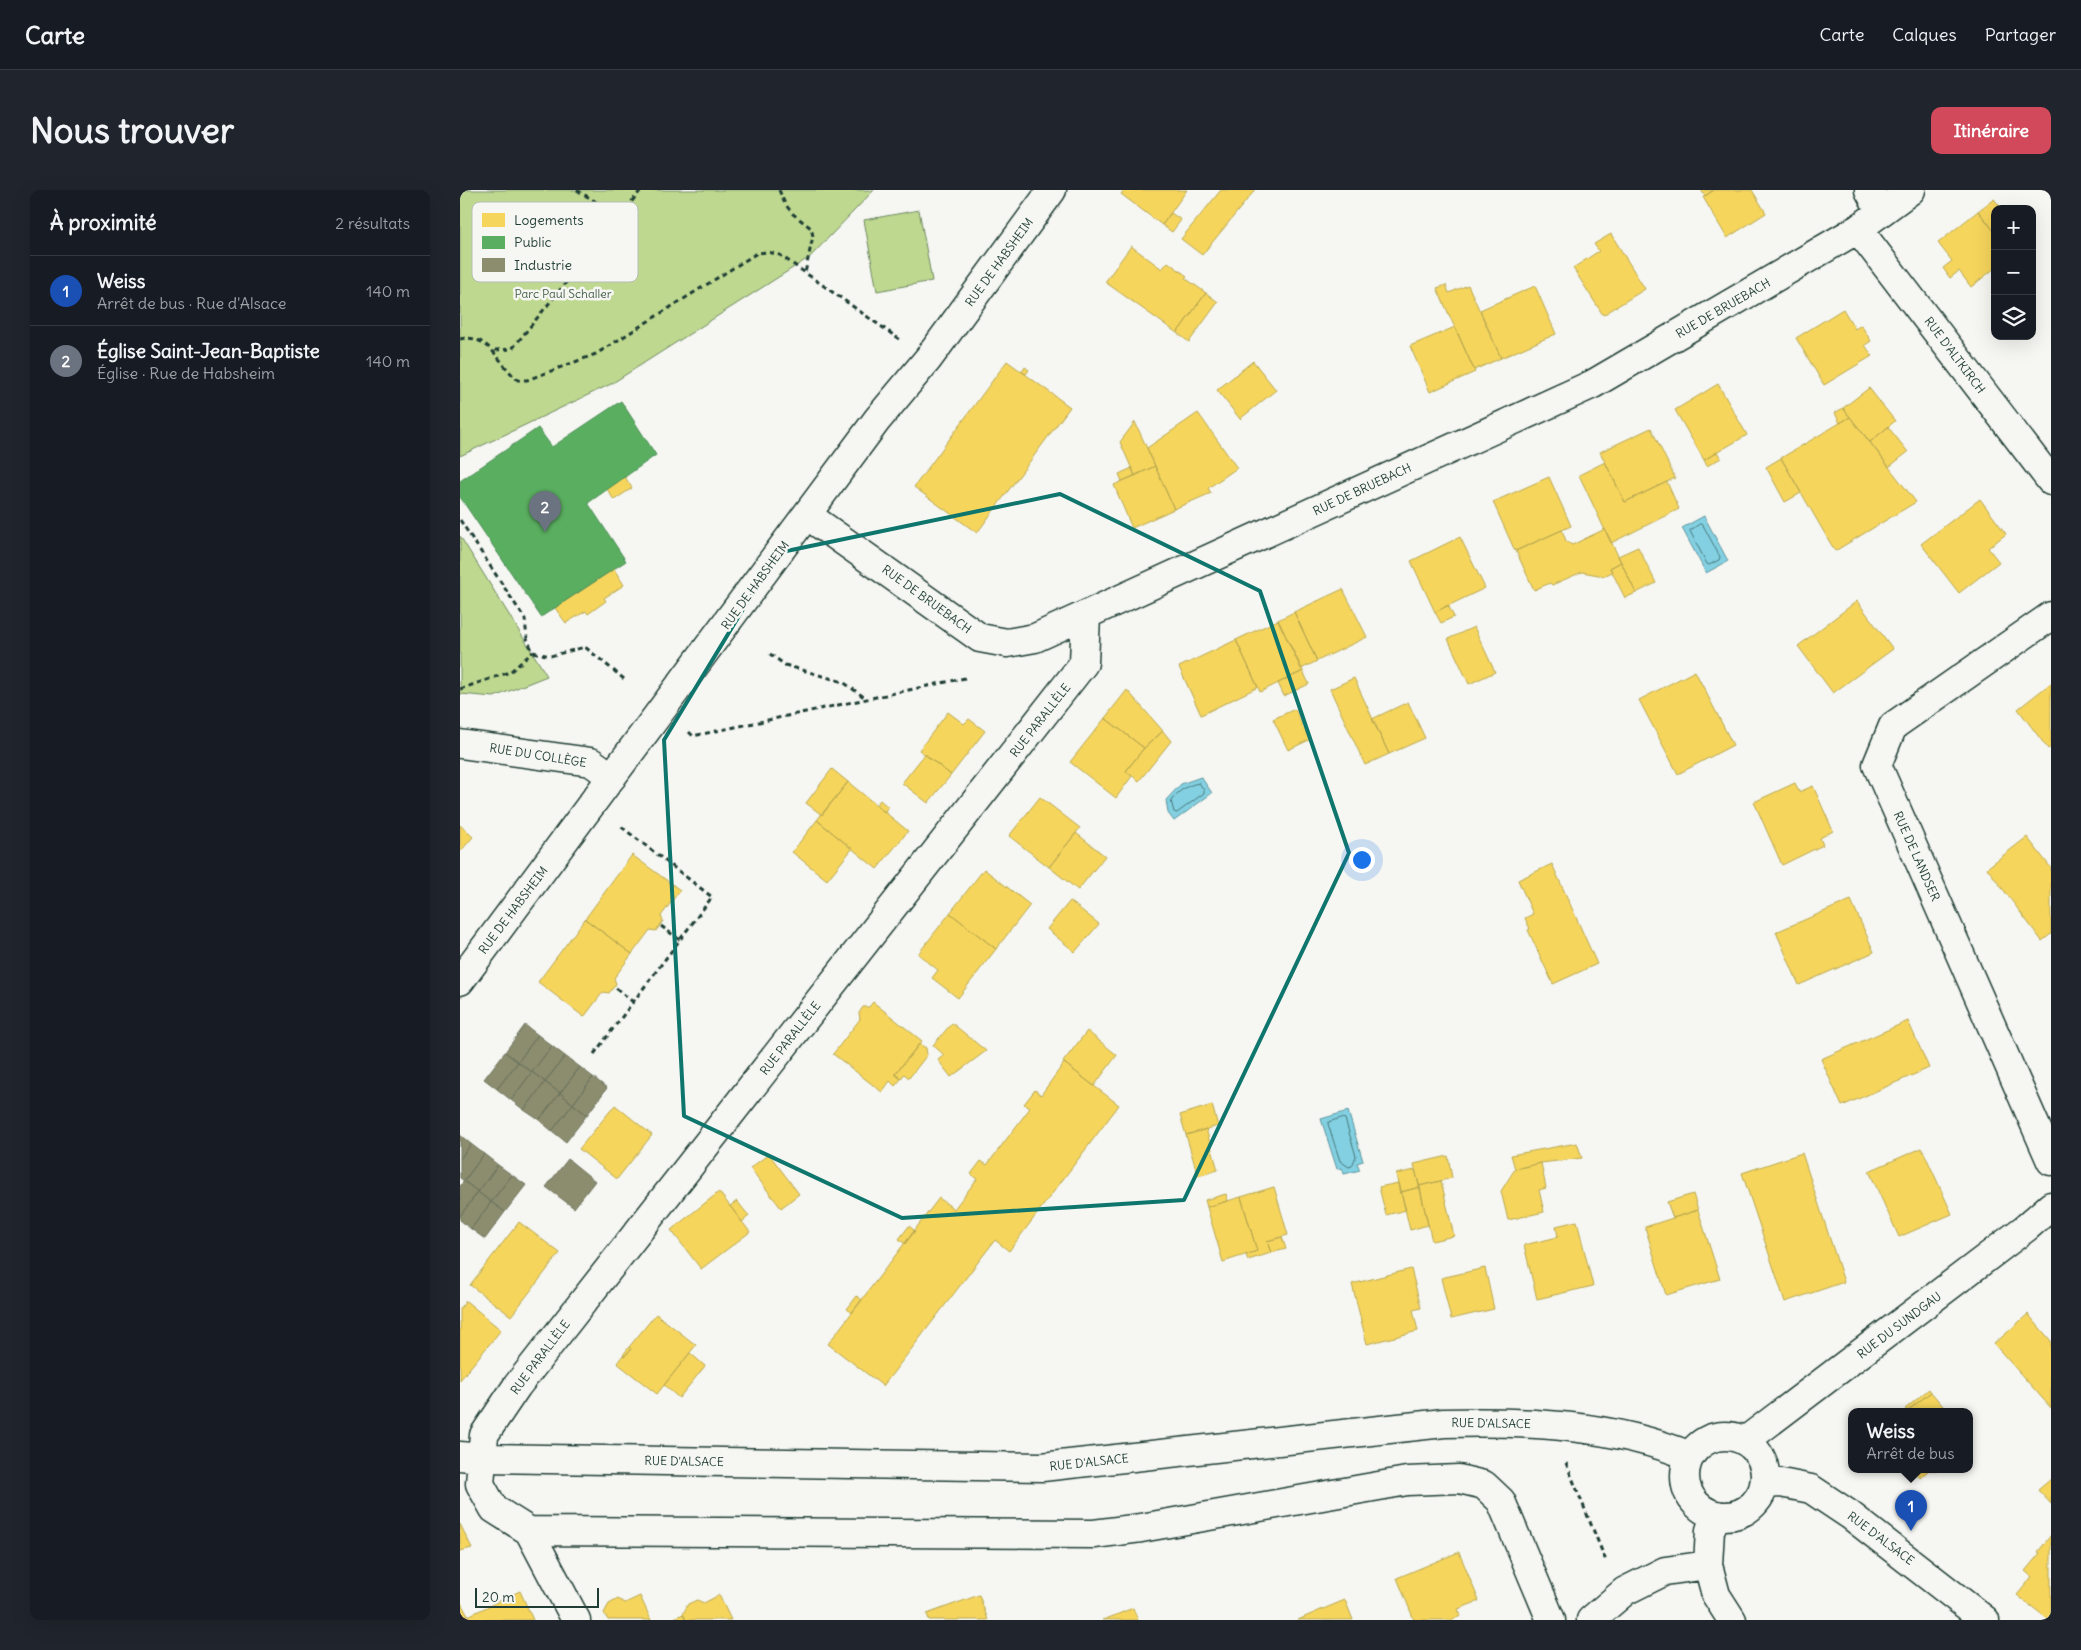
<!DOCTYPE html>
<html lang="fr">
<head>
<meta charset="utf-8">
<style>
	:root { --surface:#171b24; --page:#20242c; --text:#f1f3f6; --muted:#9ea1a6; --line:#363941; --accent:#d1495b }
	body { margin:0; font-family:Delius,sans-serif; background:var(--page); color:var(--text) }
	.controls { position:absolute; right:15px; top:15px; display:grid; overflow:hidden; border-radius:10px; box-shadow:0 5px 20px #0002 }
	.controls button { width:45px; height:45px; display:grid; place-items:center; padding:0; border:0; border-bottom:1px solid var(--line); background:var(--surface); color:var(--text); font:25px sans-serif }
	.scale { position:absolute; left:15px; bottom:12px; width:124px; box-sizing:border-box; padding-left:5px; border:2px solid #1f3d34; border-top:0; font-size:14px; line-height:18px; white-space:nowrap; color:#1f3d34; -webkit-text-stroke:4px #f6f6f2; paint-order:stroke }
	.you { position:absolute; left:901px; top:669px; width:18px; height:18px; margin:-12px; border:4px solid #fff; border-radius:50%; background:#1a73e8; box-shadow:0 0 0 8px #1a73e833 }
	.badge { display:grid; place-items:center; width:32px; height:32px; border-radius:50%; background:var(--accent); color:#fff; font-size:16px; font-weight:700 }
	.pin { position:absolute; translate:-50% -41px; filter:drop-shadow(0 1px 2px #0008) }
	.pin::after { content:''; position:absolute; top:26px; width:18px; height:15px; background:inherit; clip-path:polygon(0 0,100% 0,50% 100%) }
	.popup { position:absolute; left:1388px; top:1218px; width:125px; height:65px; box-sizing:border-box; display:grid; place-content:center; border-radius:10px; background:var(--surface); filter:drop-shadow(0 1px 4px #0005); font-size:16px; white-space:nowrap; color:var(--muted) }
	.popup b { font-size:19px; color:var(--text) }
	.popup::after { content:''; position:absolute; left:50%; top:100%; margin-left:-10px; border:10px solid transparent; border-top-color:var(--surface) }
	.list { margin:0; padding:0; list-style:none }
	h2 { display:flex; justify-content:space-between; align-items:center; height:65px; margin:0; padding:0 20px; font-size:21px }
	h2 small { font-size:16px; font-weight:400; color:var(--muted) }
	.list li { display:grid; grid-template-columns:32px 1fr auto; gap:15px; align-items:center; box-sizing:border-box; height:70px; padding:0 20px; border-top:1px solid var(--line) }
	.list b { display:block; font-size:19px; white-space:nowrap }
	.list p { margin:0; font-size:16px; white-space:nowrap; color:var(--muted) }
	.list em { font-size:16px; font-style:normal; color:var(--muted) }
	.icon { flex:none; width:28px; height:28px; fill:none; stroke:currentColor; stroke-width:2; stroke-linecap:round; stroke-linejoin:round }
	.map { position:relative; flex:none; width:1591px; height:1430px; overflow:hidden; border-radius:10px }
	header { display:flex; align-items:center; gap:30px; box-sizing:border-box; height:70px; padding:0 25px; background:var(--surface); border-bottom:1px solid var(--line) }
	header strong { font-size:24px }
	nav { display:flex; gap:28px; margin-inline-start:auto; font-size:18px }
	.intro { display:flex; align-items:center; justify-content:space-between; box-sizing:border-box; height:120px; padding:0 30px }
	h1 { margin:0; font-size:35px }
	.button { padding:12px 22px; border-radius:10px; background:var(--accent); color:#fff; font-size:18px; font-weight:700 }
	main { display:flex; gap:30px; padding:0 30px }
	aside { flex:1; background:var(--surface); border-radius:10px; box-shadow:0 5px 20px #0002 }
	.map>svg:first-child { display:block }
	.green { fill:#bed88f; stroke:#6e8a62 }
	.water { fill:#83d0e2; stroke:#5b959c }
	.homes { fill:#f6d55c; stroke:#b6a750 }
	.public { fill:#5aae61; stroke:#488c54 }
	.industry { fill:#8c8c6e; stroke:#6b745d }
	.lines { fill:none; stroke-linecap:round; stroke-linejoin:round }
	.shore { stroke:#47787a; stroke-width:1 }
	.minor-casing { stroke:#1f3d34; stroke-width:31 }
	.path { stroke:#1f3d34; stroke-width:3; stroke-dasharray:5 4; stroke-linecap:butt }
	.minor { stroke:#f6f6f2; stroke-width:28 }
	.marked { fill:none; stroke:#0f766e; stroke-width:4; stroke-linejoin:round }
	.labels { text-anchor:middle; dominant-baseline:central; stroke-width:5; stroke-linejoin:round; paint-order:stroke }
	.street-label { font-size:12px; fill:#1f3d34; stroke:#f6f6f2 }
	.park-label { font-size:12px; fill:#3f5c46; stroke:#f6f6f2 }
	.key { fill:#f6f6f2; stroke:#b6beb9; stroke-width:1 }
	.key-label { font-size:14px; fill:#1f3d34 }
</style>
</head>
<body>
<header>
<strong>Carte</strong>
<nav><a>Carte</a><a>Calques</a><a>Partager</a></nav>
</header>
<div class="intro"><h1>Nous trouver</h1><a class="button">Itinéraire</a></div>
<main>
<aside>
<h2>À proximité<small>2 résultats</small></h2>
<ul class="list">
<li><span class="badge" style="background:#1a4fb4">1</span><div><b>Weiss</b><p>Arrêt de bus · Rue d'Alsace</p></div><em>140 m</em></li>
<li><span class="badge" style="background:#6b7280">2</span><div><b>Église Saint-Jean-Baptiste</b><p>Église · Rue de Habsheim</p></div><em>140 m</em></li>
</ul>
</aside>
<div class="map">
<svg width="1591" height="1430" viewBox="0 0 1591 1430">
	<rect width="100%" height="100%" fill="#f6f6f2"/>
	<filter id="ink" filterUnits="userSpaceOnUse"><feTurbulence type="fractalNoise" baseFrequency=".02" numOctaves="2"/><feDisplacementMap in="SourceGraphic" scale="10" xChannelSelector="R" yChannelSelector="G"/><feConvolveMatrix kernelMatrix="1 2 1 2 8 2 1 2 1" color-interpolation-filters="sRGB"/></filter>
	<g filter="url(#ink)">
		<path class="green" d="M 0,0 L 414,0 L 350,67 L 151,194 L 0,266 Z
			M 459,20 L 472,91 L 417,101 L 404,30 Z
			M 0,346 L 87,486 L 34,507 L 0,504 Z"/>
		<path class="water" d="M 1244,326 L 1268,371 L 1246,383 L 1222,338 Z
			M 741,587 L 752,603 L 714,631 L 708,623 L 706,610 L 721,594 Z
			M 888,921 L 903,971 L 897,973 L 900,980 L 884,984 L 882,978 L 877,979 L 861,929 Z"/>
		<path class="homes" d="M 664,0 L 727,0 L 702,35 L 661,4 Z
			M 761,0 L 795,0 L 742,65 L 721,49 Z
			M 1241,0 L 1254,0 L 1245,6 Z
			M 1254,0 L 1292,0 L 1306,23 L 1267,48 L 1243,7 Z
			M 1534,9 L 1542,19 L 1535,19 L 1535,42 L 1518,21 Z
			M 1518,21 L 1535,42 L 1535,78 L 1511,97 L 1499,81 L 1490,88 L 1483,78 L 1492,71 L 1478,53 Z
			M 711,23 L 721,30 L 712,42 L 702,35 Z
			M 1151,44 L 1185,99 L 1143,125 L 1113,78 L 1139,61 L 1134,54 Z
			M 671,56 L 702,79 L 708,72 L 727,86 L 725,88 L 746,103 L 717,143 L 645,92 Z
			M 986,95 L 989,103 L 1008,95 L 1041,168 L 1014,180 L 977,98 Z
			M 1075,96 L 1096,144 L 1041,168 L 1020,120 Z
			M 746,103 L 758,112 L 729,152 L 717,143 Z
			M 1383,119 L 1395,139 L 1401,135 L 1411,151 L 1405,155 L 1412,166 L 1364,195 L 1336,148 Z
			M 995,137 L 1015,182 L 970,202 L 950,156 Z
			M 547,171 L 610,217 L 517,343 L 454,297 Z
			M 793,171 L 816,200 L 780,229 L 757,200 Z
			M 565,177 L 569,180 L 566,184 L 562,182 Z
			M 1258,194 L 1287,245 L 1244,270 L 1215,220 Z
			M 1409,198 L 1435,231 L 1410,252 L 1383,218 Z
			M 1383,218 L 1390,227 L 1380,233 L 1375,223 Z
			M 738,223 L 777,278 L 748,298 L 751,303 L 714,319 L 687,258 Z
			M 1390,227 L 1456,312 L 1375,361 L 1321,268 Z
			M 675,232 L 695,276 L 675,286 L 660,252 Z
			M 1428,237 L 1448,262 L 1429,277 L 1410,252 Z
			M 1191,238 L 1215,288 L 1165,312 L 1140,262 Z
			M 1257,262 L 1261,268 L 1247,276 L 1244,270 Z
			M 1321,268 L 1341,303 L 1325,312 L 1306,277 Z
			M 1145,272 L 1165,312 L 1207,292 L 1219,319 L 1151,353 L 1119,285 Z
			M 695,276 L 714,319 L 672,338 L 654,295 Z
			M 672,278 L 675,286 L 662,291 L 659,284 Z
			M 165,287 L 172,298 L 154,310 L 147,299 Z
			M 1089,287 L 1111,336 L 1055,361 L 1033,312 Z
			M 1520,309 L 1546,344 L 1528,358 L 1539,372 L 1499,403 L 1461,354 Z
			M 1145,339 L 1161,372 L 1150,378 L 1152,382 L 1144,386 L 1122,382 L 1092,395 L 1090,393 L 1074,400 L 1056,361 L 1102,340 L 1106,351 L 1112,355 Z
			M 1000,347 L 1025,398 L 975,422 L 951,371 Z
			M 1178,357 L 1196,393 L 1176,403 L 1158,366 Z
			M 1161,372 L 1176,403 L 1165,408 L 1150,378 Z
			M 154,379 L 164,395 L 144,408 L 146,411 L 128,424 L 126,421 L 106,433 L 95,418 Z
			M 883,399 L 907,447 L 857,471 L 834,422 Z
			M 1397,411 L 1433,459 L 1373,503 L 1338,456 Z
			M 988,415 L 994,427 L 981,433 L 975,422 Z
			M 834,422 L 857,471 L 841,479 L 818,430 Z
			M 818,430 L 843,481 L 800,502 L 776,450 Z
			M 1014,437 L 1035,482 L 1009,494 L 988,449 Z
			M 776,450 L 798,497 L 741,525 L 719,477 Z
			M 843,481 L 849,494 L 824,506 L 818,493 Z
			M 1235,481 L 1273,555 L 1218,584 L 1179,510 Z
			M 894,488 L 929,564 L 905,575 L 870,499 Z
			M 1591,493 L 1591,557 L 1588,559 L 1558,519 Z
			M 667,500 L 703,541 L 684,558 L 645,528 Z
			M 948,512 L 965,548 L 929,564 L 912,529 Z
			M 835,519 L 849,550 L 828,560 L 813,529 Z
			M 488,522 L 504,534 L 509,529 L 525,541 L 491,585 L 459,560 Z
			M 645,528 L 684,558 L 666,581 L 672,586 L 656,608 L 610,572 Z
			M 703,541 L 711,551 L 679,591 L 666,581 L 684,558 Z
			M 465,564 L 491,585 L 468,613 L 442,593 Z
			M 372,579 L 388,592 L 362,625 L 346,613 Z
			M 388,592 L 448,641 L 417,679 L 357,630 Z
			M 1335,593 L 1339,602 L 1353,596 L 1373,641 L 1360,648 L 1363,655 L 1322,675 L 1294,612 Z
			M 580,607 L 620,638 L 589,677 L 549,646 Z
			M 420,610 L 428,617 L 424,622 L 416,615 Z
			M 357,630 L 392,659 L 367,690 L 332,662 Z
			M 0,635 L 13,647 L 0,662 Z
			M 616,643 L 645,666 L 618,700 L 589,677 Z
			M 1567,647 L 1591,678 L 1591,744 L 1582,751 L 1527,678 Z
			M 172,665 L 220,700 L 201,726 L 203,731 L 196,741 L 190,740 L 172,764 L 125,729 Z
			M 1092,674 L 1137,774 L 1093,794 L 1068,740 L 1070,739 L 1065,728 L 1073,724 L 1058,690 Z
			M 524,679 L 570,715 L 536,759 L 490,723 Z
			M 1391,710 L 1414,762 L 1339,795 L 1316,742 Z
			M 610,711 L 639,734 L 615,762 L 587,739 Z
			M 490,723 L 536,759 L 498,808 L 472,788 L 478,780 L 458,764 Z
			M 125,729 L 172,764 L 154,788 L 156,794 L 149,803 L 143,802 L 124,827 L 78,792 Z
			M 413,812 L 462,851 L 435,884 L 441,889 L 435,896 L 430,891 L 422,902 L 373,864 L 400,829 L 399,823 L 403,817 L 409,817 Z
			M 1448,831 L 1469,878 L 1382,916 L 1361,869 Z
			M 492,833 L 526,861 L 491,887 L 478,870 L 484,865 L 473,855 Z
			M 627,841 L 657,865 L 634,896 L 603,872 Z
			M 459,854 L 466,858 L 467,865 L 449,888 L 444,884 L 441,889 L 435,884 Z
			M 604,873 L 659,915 L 549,1061 L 535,1050 L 423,1196 L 368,1154 L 479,1008 L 494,1019 L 517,989 L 511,984 L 521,971 L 527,975 L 570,918 L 564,914 L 575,900 L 581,905 Z
			M 155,915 L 192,945 L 157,989 L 119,959 Z
			M 752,915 L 758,936 L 726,945 L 720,925 Z
			M 746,939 L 758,980 L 738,986 L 726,945 Z
			M 1117,953 L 1122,968 L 1081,973 L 1055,979 L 1051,965 Z
			M 1462,958 L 1492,1024 L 1439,1047 L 1409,981 Z
			M 1342,963 L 1384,1092 L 1325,1112 L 1282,983 Z
			M 309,964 L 339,1004 L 321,1018 L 290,978 Z
			M 988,966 L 992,988 L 959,996 L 954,974 Z
			M 1081,973 L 1086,998 L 1079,1000 L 1084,1022 L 1048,1030 L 1041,1001 L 1055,979 Z
			M 955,980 L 960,997 L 941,1002 L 940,1004 L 936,984 Z
			M 981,991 L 994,1046 L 972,1051 L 959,996 Z
			M 938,993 L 946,1020 L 926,1025 L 919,997 Z
			M 814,997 L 828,1045 L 807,1051 L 811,1063 L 788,1070 L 786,1065 L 797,1061 L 781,1007 Z
			M 960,997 L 968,1035 L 950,1040 L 941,1002 Z
			M 259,1002 L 290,1042 L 241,1079 L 211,1040 Z
			M 766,1004 L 768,1011 L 747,1017 L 745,1010 Z
			M 1233,1004 L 1238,1020 L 1213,1028 L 1207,1012 Z
			M 781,1007 L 797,1061 L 763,1072 L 747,1017 Z
			M 277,1011 L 289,1026 L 282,1032 L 270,1016 Z
			M 1238,1020 L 1260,1089 L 1206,1105 L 1185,1037 Z
			M 1117,1031 L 1133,1096 L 1077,1109 L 1064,1055 L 1098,1047 L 1096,1036 Z
			M 59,1032 L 100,1063 L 51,1126 L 10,1095 Z
			M 449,1036 L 455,1041 L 445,1054 L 439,1049 Z
			M 822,1047 L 826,1059 L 811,1063 L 807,1051 Z
			M 1025,1078 L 1034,1119 L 991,1129 L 981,1088 Z
			M 951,1079 L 961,1118 L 953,1120 L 958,1141 L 907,1154 L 892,1094 Z
			M 397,1106 L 402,1110 L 392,1123 L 387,1119 Z
			M 6,1111 L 41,1140 L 0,1190 L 0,1119 Z
			M 196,1124 L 236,1155 L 197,1204 L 157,1173 L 163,1165 L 165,1166 L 171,1159 L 169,1157 Z
			M 1568,1124 L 1591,1151 L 1591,1218 L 1534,1154 Z
			M 169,1157 L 171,1159 L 165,1166 L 163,1165 Z
			M 230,1163 L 245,1176 L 219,1208 L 204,1195 Z
			M 1469,1199 L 1471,1202 L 1447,1221 L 1445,1219 Z
			M 1471,1202 L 1488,1222 L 1449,1222 L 1451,1218 Z
			M 1454,1280 L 1480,1280 L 1469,1280 L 1460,1288 Z
			M 1591,1289 L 1591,1314 L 1578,1300 Z
			M 0,1334 L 12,1358 L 0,1361 Z
			M 1591,1345 L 1591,1430 L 1589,1430 L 1557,1405 L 1572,1387 L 1565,1381 L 1580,1363 L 1578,1362 Z
			M 999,1362 L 1019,1411 L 998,1419 L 1001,1426 L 991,1430 L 954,1430 L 937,1388 Z
			M 60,1401 L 73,1430 L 0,1430 L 8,1426 Z
			M 259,1405 L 271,1430 L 226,1430 L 223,1424 L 228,1414 L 237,1410 L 244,1413 Z
			M 519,1405 L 528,1430 L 469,1430 L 467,1424 Z
			M 180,1406 L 191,1430 L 148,1430 L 144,1423 L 149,1414 L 158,1409 L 165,1413 Z
			M 885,1410 L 893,1430 L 838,1430 L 856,1422 Z
			M 0,1411 L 8,1426 L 0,1430 Z
			M 673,1418 L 678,1430 L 642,1430 L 651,1427 Z
			M 223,1424 L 226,1430 L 212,1430 L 212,1429 Z"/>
		<path class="public" d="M 161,211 L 196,265 L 128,313 L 166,371 L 81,427 L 0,307 L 0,291 L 78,238 L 92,257 Z"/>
		<path class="industry" d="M 65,835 L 78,845 L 58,872 L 45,862 Z
			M 78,845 L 92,856 L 72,882 L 58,872 Z
			M 92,856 L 105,866 L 85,892 L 72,882 Z
			M 45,862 L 58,872 L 37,899 L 24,889 Z
			M 105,866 L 120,877 L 100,903 L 85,892 Z
			M 58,872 L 72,882 L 51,910 L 37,899 Z
			M 120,877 L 133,887 L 113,914 L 100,903 Z
			M 72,882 L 85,892 L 64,920 L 51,910 Z
			M 133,887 L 147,898 L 127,925 L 113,914 Z
			M 85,892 L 100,903 L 79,930 L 64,920 Z
			M 100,903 L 113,914 L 92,941 L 79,930 Z
			M 113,914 L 127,925 L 106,952 L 92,941 Z
			M 0,945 L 11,954 L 0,969 Z
			M 11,954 L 24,964 L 4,991 L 0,988 L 0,969 Z
			M 24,964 L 38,975 L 18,1002 L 4,991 Z
			M 108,969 L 135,991 L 114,1018 L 86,997 Z
			M 38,975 L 52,985 L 31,1012 L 18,1002 Z
			M 52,985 L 66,995 L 45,1022 L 31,1012 Z
			M 4,991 L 18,1002 L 0,1026 L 0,996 Z
			M 18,1002 L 31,1012 L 11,1039 L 0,1030 L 0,1026 Z
			M 31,1012 L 45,1022 L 25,1049 L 11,1039 Z"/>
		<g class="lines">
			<path class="shore" d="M 1240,334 L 1243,335 L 1260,367 L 1259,370 L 1249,375 L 1247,374 L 1230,341 Z
				M 739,593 L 744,600 L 744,603 L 717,623 L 714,622 L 711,611 C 718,601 727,595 739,593 Z
				M 882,928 L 885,929 L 896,966 L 892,976 L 889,977 L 880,971 L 868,934 L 869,932 Z"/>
			<g class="minor-casing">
				<path id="minor" d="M 1409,0 L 1421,22
					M 1398,39 L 1591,291
					M 347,325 L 520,448 L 547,453 L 575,448 L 1133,194 L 1398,39 L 1451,0
					M 626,425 L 624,473 L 57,1196 L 24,1245 L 20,1294 L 34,1319 L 69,1341 L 634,1344 L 681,1338 L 947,1291 L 999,1289 L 1024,1295 L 1041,1311 L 1091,1430
					M 1591,426 L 1433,536 L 1417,575 L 1591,971
					M 0,554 L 131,572 L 152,587
					M 0,791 L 417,230 L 468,169 L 592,0
					M1225 1286a40 40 0 1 1 80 0a40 40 0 1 1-80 0Z
					M 1285,1251 L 1567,1037 L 1591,1016
					M 0,1266 L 21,1268 L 582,1277 L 984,1233 C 1067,1231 1152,1234 1230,1266
					M 1304,1294 L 1321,1293 L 1351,1299 L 1390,1325 L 1525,1430
					M 69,1341 L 116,1430
					M 1248,1375 L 1250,1340 L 1257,1325
					M 1131,1430 L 1165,1401 L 1205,1381 L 1248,1375 L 1256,1405 L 1272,1430"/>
			</g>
			<path class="path" d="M 0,0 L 1,0
				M 117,0 L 160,27
				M 319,0 L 325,14 L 333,24 L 351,38 L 353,46 L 345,83
				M 0,149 C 30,143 39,175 58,190 L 67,190 L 136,164 L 297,63 L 308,62 L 320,65 L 439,149
				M 35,160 L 52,159 L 181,0
				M 0,330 L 65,429 L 67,449 L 73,462 L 90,466 L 125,457 L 164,489
				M 310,464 L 325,475 L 383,492 L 404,507
				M 0,499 L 50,482 L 73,462
				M 229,542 L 233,546 L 505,488
				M 201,736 L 220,750
				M 156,798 L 173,812
				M 134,864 L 252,707 L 159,635
				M 1106,1273 L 1146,1371"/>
			<use href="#minor" class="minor"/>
		</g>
	</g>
	<path class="marked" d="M 600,304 L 800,401 L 889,663 L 724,1010 L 442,1028 L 224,926 L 204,550 L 317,363 Z"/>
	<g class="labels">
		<g class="street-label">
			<text transform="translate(539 72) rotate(-54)">RUE DE HABSHEIM</text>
			<text transform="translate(1263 118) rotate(-30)">RUE DE BRUEBACH</text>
			<text transform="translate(1495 165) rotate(53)">RUE D'ALTKIRCH</text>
			<text transform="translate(902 299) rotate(-25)">RUE DE BRUEBACH</text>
			<text transform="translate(295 395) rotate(-54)">RUE DE HABSHEIM</text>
			<text transform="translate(467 409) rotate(36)">RUE DE BRUEBACH</text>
			<text transform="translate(580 530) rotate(-52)">RUE PARALLÈLE</text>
			<text transform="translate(78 565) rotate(9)">RUE DU COLLÈGE</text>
			<text transform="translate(1457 666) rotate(66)">RUE DE LANDSER</text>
			<text transform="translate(53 720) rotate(-53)">RUE DE HABSHEIM</text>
			<text transform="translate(330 848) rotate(-52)">RUE PARALLÈLE</text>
			<text transform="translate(1439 1135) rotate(-37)">RUE DU SUNDGAU</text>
			<text transform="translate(80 1167) rotate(-53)">RUE PARALLÈLE</text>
			<text transform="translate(1031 1233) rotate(1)">RUE D'ALSACE</text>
			<text transform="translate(224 1271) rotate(1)">RUE D'ALSACE</text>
			<text transform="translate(629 1272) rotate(-6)">RUE D'ALSACE</text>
			<text transform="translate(1421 1348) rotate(37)">RUE D'ALSACE</text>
		</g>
		<g class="park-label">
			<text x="103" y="103">Parc Paul Schaller</text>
		</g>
	</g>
	<rect x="12" y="12" width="166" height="80" rx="8" class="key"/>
	<rect x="22" y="23" width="23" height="14" fill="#f6d55c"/>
	<rect x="22" y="46" width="23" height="13" fill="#5aae61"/>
	<rect x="22" y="68" width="23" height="14" fill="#8c8c6e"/>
	<g class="key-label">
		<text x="54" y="35">Logements</text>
		<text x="54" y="57">Public</text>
		<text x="54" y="80">Industrie</text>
	</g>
</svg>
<div class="controls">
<button>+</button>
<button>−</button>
<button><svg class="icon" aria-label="layers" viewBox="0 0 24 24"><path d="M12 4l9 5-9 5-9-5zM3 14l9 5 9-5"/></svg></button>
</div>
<div class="scale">20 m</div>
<div class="you"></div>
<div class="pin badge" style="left:1451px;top:1341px;background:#1a4fb4">1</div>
<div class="popup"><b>Weiss</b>Arrêt de bus</div>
<div class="pin badge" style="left:85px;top:342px;background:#6b7280">2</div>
</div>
</main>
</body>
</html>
